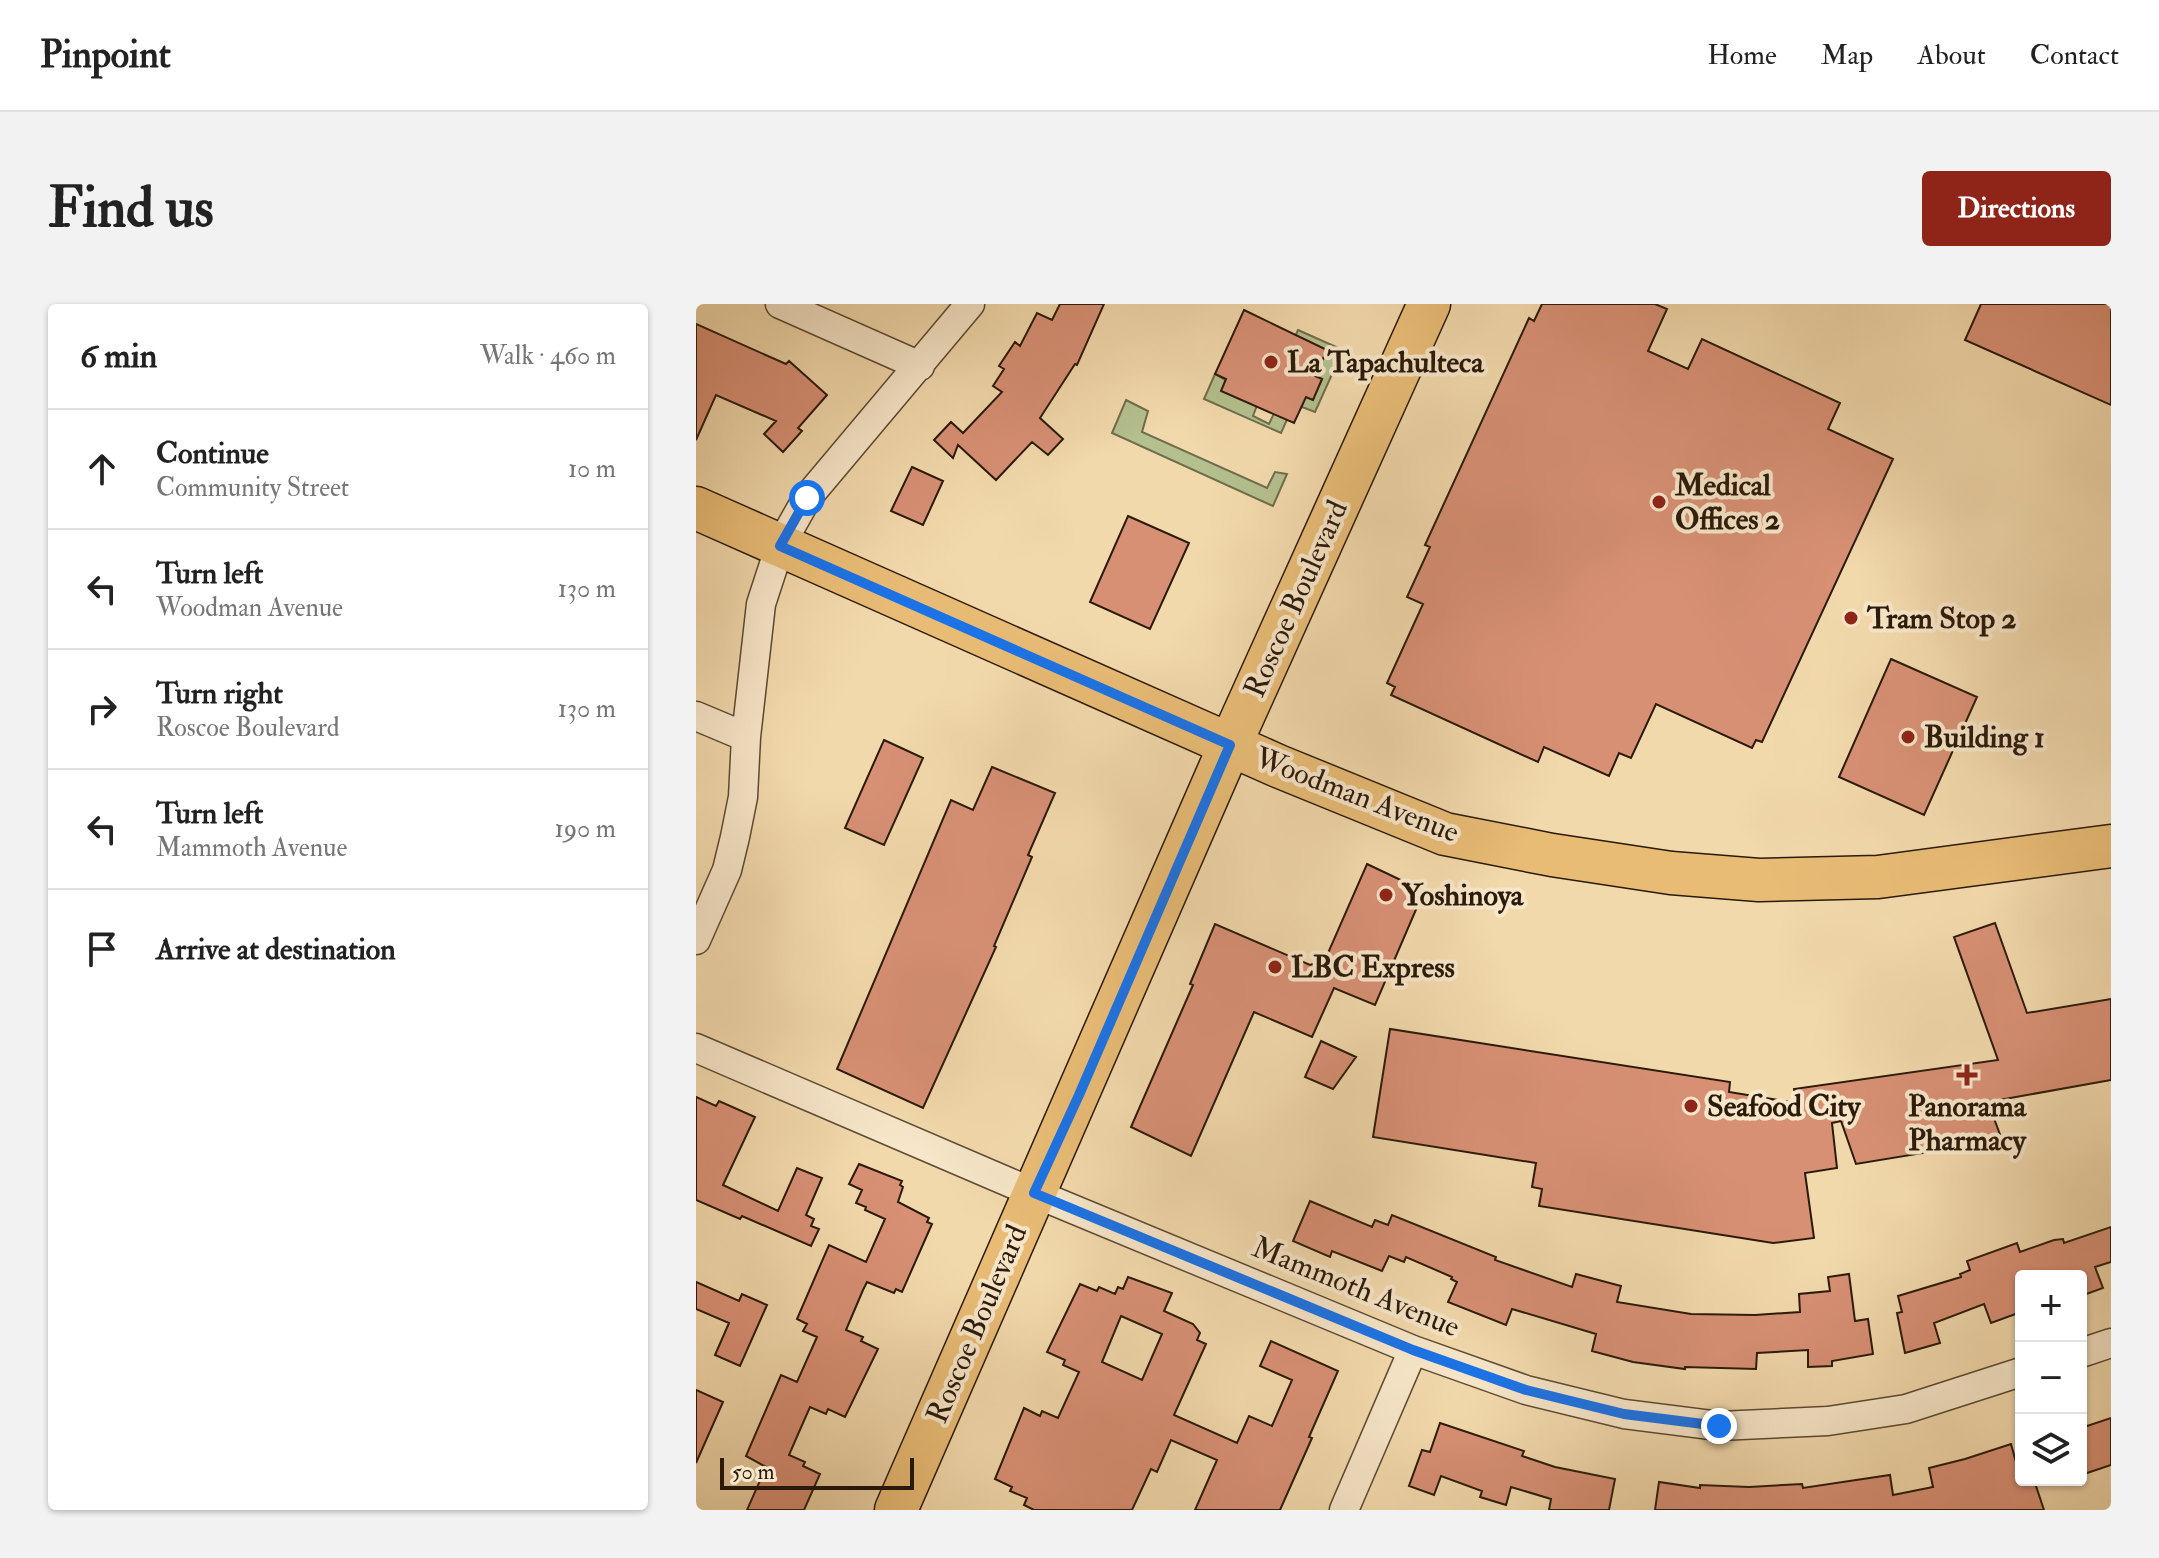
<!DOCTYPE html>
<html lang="en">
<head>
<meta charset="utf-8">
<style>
	:root { --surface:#fff; --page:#f2f2f2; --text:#222; --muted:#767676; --line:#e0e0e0; --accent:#8f2418 }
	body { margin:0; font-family:"IM FELL Double Pica",serif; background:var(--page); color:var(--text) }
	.controls { position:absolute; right:24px; bottom:24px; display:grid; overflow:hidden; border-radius:8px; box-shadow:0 2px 6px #0004 }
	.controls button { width:72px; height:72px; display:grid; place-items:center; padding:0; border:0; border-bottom:2px solid var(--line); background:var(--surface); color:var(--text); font:40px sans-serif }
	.scale { position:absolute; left:24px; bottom:20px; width:194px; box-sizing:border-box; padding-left:8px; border:4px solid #2a1a0a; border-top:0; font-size:22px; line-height:28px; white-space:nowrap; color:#2a1a0a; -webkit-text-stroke:6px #f7e6c9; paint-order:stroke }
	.stop { position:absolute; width:24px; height:24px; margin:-18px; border:6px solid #1a73e8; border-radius:50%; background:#fff }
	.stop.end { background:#1a73e8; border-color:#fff; box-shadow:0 2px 8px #0008 }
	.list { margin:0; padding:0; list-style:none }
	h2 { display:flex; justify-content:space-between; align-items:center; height:104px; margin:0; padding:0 32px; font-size:34px }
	h2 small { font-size:26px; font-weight:400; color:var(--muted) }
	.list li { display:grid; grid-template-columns:52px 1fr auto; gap:24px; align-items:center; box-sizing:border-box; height:120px; padding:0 32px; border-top:2px solid var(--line) }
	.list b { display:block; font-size:30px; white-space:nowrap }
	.list p { margin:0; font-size:26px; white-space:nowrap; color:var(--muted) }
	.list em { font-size:26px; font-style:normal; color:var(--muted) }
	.icon { flex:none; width:44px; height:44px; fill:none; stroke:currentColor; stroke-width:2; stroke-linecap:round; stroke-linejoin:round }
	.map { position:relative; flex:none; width:1415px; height:1206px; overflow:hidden; border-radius:8px }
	header { display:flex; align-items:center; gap:48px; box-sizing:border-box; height:112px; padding:0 40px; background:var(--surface); border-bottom:2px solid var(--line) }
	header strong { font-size:38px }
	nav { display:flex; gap:44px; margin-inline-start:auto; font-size:28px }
	.intro { display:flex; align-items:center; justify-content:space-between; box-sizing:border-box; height:192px; padding:0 48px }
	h1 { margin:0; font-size:56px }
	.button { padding:20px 36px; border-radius:8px; background:var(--accent); color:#fff; font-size:28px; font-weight:700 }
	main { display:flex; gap:48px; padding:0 48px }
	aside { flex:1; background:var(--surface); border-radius:8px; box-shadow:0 2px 6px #0004 }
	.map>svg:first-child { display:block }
	.green { fill:#b4c08e; stroke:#6f6d4c; stroke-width:2 }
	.building { fill:#d89075; stroke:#2a1a0a; stroke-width:2; fill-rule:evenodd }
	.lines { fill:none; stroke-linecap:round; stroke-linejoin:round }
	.street-casing { stroke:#5c4a32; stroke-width:31 }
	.primary-casing { stroke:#2a1a0a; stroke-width:45 }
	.street { stroke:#f7e6c9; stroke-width:28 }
	.primary { stroke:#e9bc76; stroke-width:42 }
	.route { stroke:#1a73e8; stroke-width:10 }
	.poi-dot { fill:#8f2418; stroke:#f7e6c9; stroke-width:3 }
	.labels { text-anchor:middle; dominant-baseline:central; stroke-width:8; stroke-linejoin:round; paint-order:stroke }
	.poi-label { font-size:30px; font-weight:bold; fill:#2a1a0a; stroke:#f7e6c9; text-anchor:start }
	.street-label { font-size:30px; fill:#2a1a0a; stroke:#f7e6c9 }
</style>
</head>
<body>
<header>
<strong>Pinpoint</strong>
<nav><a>Home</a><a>Map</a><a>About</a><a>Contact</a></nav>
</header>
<div class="intro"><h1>Find us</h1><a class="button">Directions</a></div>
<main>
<aside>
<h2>6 min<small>Walk · 460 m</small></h2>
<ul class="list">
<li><svg class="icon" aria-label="ahead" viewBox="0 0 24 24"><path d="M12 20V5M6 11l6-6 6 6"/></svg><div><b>Continue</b><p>Community Street</p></div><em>10 m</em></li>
<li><svg class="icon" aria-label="left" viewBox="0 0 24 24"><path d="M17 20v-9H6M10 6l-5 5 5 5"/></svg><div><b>Turn left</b><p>Woodman Avenue</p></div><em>130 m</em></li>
<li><svg class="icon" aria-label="right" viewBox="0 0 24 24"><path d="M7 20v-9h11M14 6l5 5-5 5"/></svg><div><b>Turn right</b><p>Roscoe Boulevard</p></div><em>130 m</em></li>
<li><svg class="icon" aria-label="left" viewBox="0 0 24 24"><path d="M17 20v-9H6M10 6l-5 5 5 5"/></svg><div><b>Turn left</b><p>Mammoth Avenue</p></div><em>190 m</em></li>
<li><svg class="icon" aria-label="arrive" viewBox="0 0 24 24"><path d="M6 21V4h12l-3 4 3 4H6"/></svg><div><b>Arrive at destination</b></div></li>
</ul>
</aside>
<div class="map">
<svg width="1415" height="1206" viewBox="0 0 1415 1206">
	<rect width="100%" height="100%" fill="#f2d9ac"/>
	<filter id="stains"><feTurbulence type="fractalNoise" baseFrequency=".0025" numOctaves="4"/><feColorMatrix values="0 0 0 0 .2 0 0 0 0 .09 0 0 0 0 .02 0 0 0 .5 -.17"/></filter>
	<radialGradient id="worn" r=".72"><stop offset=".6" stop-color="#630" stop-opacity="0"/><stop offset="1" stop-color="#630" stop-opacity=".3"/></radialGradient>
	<path class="green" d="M 602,26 L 647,46 L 619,108 L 598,100 L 603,90 L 617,96 L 626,75 L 612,68 L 596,39 Z
		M 519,70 L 563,96 L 557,112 L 573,120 L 581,103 L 594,109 L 585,129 L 508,95 Z
		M 430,96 L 452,107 L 446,128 L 571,184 L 579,168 L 591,170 L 577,202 L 416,129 Z"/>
	<path class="building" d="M 364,0 L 408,0 L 381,61 L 379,60 L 344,114 L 367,135 L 352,151 L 336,138 L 300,176 L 262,141 L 257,154 L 238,136 L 255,118 L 267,129 L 306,88 L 297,82 L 308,65 L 303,62 L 319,38 L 324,42 L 341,9 L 356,16 Z
		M 846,0 L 959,0 L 971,5 L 952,47 L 992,65 L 1006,35 L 1144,99 L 1132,125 L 1197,155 L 1066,438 L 1060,436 L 1056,444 L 960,400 L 935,454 L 923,449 L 913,472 L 848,443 L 842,458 L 695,391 L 699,383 L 691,379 L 727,300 L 711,293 L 734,243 L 729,241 L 833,14 L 838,17 Z
		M 1285,0 L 1415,0 L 1415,101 L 1269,36 Z
		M 548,6 L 631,46 L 619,72 L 626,75 L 617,96 L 610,93 L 598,119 L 525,87 L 530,75 L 519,70 Z
		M 0,20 L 90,60 L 93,57 L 131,91 L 102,124 L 106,127 L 87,148 L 68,130 L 80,117 L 20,91 L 0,136 Z
		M 216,163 L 247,177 L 227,221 L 195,207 Z
		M 432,212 L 493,239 L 454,325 L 394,298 Z
		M 1195,355 L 1281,393 L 1228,511 L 1143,473 Z
		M 188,436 L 227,454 L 188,541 L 149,524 Z
		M 296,463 L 359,489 L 332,551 L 336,553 L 298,642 L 300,643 L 227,804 L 141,765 L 255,496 L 277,506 Z
		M 671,560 L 728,587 L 679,701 L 638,684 L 616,733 L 558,708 L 495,852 L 435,823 L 497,681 L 494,680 L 519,620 L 614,661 L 629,656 Z
		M 1299,619 L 1331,709 L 1415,695 L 1415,776 L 1292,798 L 1306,836 L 1160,860 L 1145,817 L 1136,819 L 1141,864 L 1109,869 L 1118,934 L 1077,939 L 843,902 L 846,885 L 836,883 L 840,859 L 677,833 L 694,725 L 1034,778 L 1033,788 L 1100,799 L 1098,785 L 1302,756 L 1258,633 Z
		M 625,737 L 660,753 L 637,785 L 609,773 Z
		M 0,793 L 20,802 L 23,797 L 59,813 L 27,881 L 82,907 L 101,864 L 126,874 L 110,911 L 118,915 L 115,922 L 123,925 L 115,942 L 46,912 L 44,915 L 0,896 Z
		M 163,860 L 206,877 L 204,881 L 207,883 L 202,898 L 233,914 L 231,918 L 236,920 L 206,988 L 200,985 L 198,989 L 171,978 L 167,986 L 150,1026 L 167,1033 L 165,1037 L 182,1045 L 149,1113 L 132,1105 L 130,1110 L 114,1103 L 103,1128 L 93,1151 L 109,1158 L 107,1162 L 124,1170 L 108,1206 L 51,1206 L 70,1163 L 50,1152 L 85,1071 L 101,1078 L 121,1033 L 107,1027 L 111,1020 L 101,1015 L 133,941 L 170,958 L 189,915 L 169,906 L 170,903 L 160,899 L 166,886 L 153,880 Z
		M 614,897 L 676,923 L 679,916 L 692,921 L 696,911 L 800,953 L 799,956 L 876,983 L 880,970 L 925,982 L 921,998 L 995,1010 L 1059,1011 L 1104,1008 L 1103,990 L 1134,987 L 1132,973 L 1153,970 L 1159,1017 L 1172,1015 L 1177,1050 L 1136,1057 L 1136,1062 L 1112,1063 L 1112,1046 L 1061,1049 L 1060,1065 L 989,1063 L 989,1065 L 937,1058 L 896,1047 L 900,1030 L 816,1005 L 810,1021 L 752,998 L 761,978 L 755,975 L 756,973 L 710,953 L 708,958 L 693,952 L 686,967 L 636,947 L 634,953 L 597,937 Z
		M 1415,923 L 1415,958 L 1399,963 L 1407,984 L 1388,991 L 1385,972 L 1325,972 L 1325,1008 L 1295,1019 L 1288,1000 L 1238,1019 L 1244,1039 L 1209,1049 L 1201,1009 L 1206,1008 L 1202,992 L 1265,973 L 1264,970 L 1274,966 L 1271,957 L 1321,939 L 1324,948 L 1358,936 L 1367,935 L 1368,939 Z
		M 432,973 L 476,989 L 468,1007 L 497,1020 L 504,1029 L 501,1036 L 510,1040 L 478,1111 L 541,1139 L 553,1112 L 576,1122 L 596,1076 L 564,1062 L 575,1037 L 642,1067 L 613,1133 L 616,1134 L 584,1206 L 499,1206 L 521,1156 L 475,1136 L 461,1168 L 455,1165 L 436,1206 L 338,1206 L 328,1201 L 331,1194 L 314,1187 L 316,1183 L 299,1175 L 328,1104 L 344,1112 L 346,1107 L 362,1114 L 383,1068 L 367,1061 L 369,1056 L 351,1048 L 384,980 L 401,987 L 403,983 L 419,990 L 422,983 L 427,985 ZM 425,1012 L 466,1030 L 446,1076 L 406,1058 Z
		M 0,978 L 43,997 L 46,990 L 71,1001 L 44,1062 L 19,1051 L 33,1019 L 0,1005 Z
		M 0,1086 L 27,1098 L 0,1159 Z
		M 1415,1114 L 1415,1161 L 1385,1171 L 1385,1124 Z
		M 744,1119 L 828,1147 L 826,1152 L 859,1163 L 919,1175 L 913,1206 L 853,1206 L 855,1195 L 815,1183 L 810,1201 L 784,1193 L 786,1187 L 745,1172 L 738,1191 L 713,1182 L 726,1146 L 734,1148 Z
		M 1315,1140 L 1325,1176 L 1338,1176 L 1348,1206 L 959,1206 L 963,1178 L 1004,1184 L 1004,1181 L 1053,1183 L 1106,1180 L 1107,1184 L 1194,1171 L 1197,1191 L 1237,1183 L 1233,1164 L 1269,1155 Z"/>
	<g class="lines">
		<g class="street-casing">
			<path id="street" d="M 84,0 L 224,62
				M 0,412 L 50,433
				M 0,636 L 31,566 L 39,533 L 47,493 L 50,433 L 65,300 L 84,242 L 111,194 L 274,0
				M 0,744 L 338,889 L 717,1046 L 830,1086 L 928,1110 L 1023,1122 L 1132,1117 L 1210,1105 L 1325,1068
				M 1385,1049 L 1415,1039
				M 648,1206 L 717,1046"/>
		</g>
		<g class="primary-casing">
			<path id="primary" d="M 0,204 L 582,462 L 749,530 L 856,551 L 975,569 L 1063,576 L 1182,573 L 1415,542
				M 200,1206 L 534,441 L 733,0"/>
		</g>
		<use href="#street" class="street"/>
		<use href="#primary" class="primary"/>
	</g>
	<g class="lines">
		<path class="route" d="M 111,194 L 84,242 L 534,441 L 383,791 L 338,889 L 717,1046 L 830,1086 L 928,1110 L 1023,1122"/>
	</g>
	<g class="poi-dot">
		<circle cx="575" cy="58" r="8"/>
		<circle cx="963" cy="198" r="8"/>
		<circle cx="1155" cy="314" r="8"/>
		<circle cx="1212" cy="433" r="8"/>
		<circle cx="690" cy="591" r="8"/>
		<circle cx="579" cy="663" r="8"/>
		<path d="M1267 759h8v8h8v8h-8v8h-8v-8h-8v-8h8z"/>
		<circle cx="995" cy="802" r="8"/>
	</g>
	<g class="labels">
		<g class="poi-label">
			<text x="591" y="58">La Tapachulteca</text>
			<text x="979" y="181">Medical<tspan x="979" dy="34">Offices 2</tspan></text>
			<text x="1171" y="314">Tram Stop 2</text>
			<text x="1228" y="433">Building 1</text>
			<text x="706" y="591">Yoshinoya</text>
			<text x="595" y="663">LBC Express</text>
			<text x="1011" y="802">Seafood City</text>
			<text x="1271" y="802" text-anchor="middle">Panorama<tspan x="1271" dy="34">Pharmacy</tspan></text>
		</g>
		<g class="street-label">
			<text transform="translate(600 295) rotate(-66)">Roscoe Boulevard</text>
			<text transform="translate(661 491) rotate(21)">Woodman Avenue</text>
			<text transform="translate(660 983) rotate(22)">Mammoth Avenue</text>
			<text transform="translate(281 1020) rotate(-67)">Roscoe Boulevard</text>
		</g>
	</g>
	<rect width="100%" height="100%" filter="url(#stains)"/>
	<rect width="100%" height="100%" fill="url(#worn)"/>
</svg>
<div class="controls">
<button>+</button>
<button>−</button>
<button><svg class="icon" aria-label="layers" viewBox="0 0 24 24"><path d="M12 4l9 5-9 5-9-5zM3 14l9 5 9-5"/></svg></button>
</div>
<div class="scale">50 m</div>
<div class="stop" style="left:111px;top:194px"></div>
<div class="stop end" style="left:1023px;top:1122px"></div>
</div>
</main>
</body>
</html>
